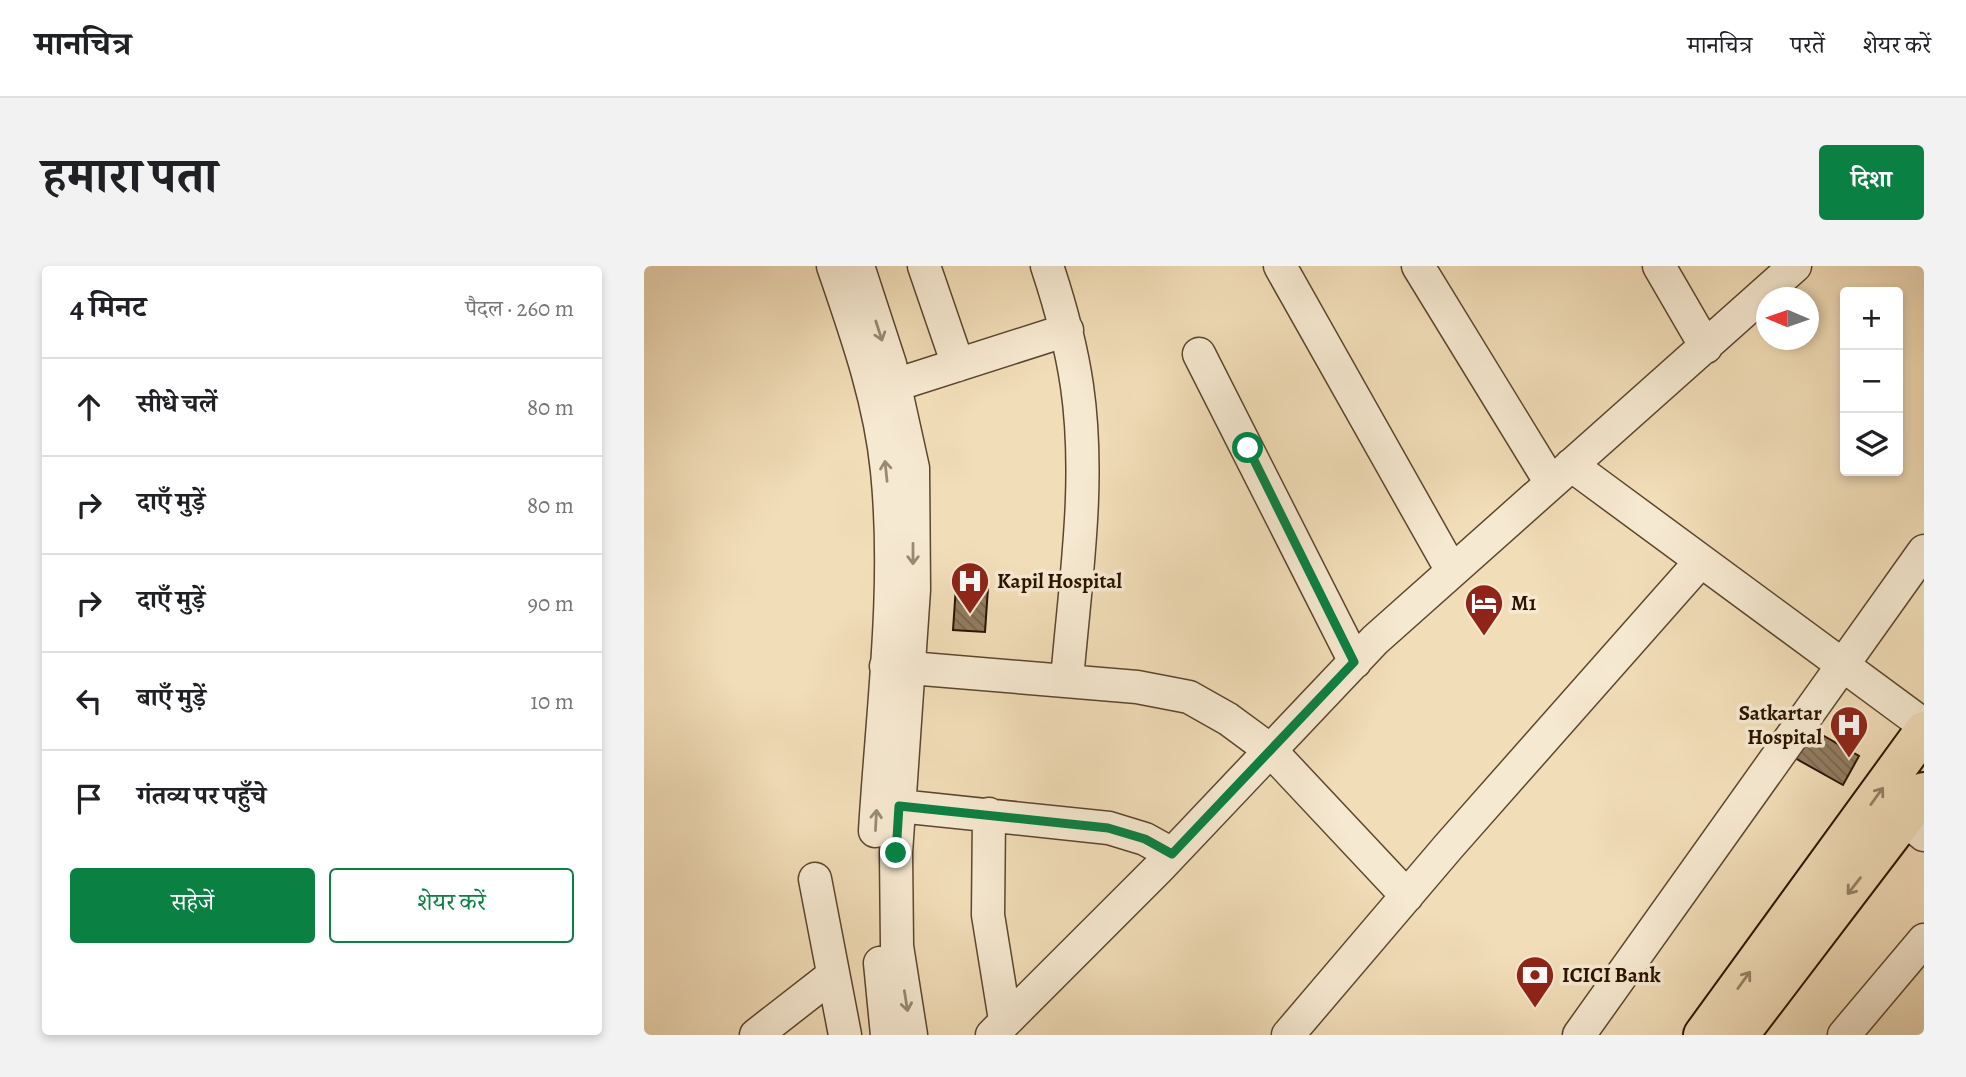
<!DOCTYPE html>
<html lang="hi">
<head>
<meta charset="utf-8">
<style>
	:root { --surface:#fff; --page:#f2f2f2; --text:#202124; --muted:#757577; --line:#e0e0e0; --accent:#0b8043 }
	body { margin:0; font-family:Alegreya,"Noto Serif Devanagari",serif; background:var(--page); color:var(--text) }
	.controls { position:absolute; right:21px; top:21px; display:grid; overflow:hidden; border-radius:7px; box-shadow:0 4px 10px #0003 }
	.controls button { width:63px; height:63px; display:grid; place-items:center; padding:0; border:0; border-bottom:2px solid var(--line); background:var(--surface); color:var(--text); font:35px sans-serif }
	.compass { position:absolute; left:1112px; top:21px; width:63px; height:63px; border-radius:50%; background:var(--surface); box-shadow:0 4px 10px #0003; rotate:272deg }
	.stop { position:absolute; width:21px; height:21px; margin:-16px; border:5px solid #0b8043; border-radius:50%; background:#fff }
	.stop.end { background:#0b8043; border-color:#fff; box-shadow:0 2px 7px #0008 }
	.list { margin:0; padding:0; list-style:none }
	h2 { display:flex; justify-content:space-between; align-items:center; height:91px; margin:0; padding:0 28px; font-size:30px }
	h2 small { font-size:23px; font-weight:400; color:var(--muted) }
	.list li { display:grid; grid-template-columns:46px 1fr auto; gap:21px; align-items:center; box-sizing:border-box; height:98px; padding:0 28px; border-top:2px solid var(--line) }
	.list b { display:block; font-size:26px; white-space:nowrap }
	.list em { font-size:23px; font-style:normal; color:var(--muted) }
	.actions { display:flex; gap:14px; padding:21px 28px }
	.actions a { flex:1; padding:16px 0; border:2px solid var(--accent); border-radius:7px; text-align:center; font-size:24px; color:var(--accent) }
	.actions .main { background:var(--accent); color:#fff }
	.icon { flex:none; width:38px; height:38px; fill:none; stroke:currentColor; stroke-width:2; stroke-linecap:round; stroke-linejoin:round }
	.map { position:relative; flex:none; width:1280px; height:769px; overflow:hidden; border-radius:7px }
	header { display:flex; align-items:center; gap:42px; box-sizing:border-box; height:98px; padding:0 35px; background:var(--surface); border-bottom:2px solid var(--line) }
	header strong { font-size:33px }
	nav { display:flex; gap:38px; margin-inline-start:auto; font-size:24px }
	.intro { display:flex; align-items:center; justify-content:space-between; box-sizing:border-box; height:168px; padding:0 42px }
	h1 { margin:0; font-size:49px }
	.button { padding:18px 32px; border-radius:7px; background:var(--accent); color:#fff; font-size:24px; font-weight:700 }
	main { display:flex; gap:42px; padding:0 42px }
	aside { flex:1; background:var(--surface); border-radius:7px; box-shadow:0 4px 10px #0003 }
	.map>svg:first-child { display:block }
	.building { fill:url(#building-back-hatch); stroke:#2a1300; stroke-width:2 }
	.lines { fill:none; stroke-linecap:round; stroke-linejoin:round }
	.minor-casing { stroke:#5c462e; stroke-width:35 }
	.highway-casing { stroke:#2a1300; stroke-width:42 }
	.minor { stroke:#f6e9d1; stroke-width:32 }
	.highway { stroke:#f1ddb8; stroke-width:38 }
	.oneway { stroke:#9a8973 }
	.oneway2 { stroke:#978265 }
	.route { stroke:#0b8043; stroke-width:9 }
	.labels { text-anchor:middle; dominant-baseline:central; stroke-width:7; stroke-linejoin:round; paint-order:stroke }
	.poi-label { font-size:21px; font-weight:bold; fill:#2a1300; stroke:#f6e9d1; text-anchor:start }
</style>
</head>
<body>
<header>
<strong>मानचित्र</strong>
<nav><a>मानचित्र</a><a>परतें</a><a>शेयर करें</a></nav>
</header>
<div class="intro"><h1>हमारा पता</h1><a class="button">दिशा</a></div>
<main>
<aside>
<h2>4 मिनट<small>पैदल · 260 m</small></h2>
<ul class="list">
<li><svg class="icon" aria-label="ahead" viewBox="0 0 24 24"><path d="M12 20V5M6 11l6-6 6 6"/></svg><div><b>सीधे चलें</b></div><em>80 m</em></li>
<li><svg class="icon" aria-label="right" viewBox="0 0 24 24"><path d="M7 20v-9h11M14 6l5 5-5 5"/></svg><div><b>दाएँ मुड़ें</b></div><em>80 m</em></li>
<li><svg class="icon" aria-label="right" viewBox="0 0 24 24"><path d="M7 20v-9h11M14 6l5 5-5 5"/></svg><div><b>दाएँ मुड़ें</b></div><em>90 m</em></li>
<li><svg class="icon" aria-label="left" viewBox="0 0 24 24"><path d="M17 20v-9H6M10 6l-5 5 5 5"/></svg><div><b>बाएँ मुड़ें</b></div><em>10 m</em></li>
<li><svg class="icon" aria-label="arrive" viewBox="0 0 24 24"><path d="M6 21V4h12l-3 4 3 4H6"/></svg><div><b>गंतव्य पर पहुँचे</b></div></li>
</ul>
<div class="actions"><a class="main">सहेजें</a><a>शेयर करें</a></div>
</aside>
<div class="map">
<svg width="1280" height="769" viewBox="0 0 1280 769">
	<defs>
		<pattern id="building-back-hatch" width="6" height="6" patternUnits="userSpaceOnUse" patternTransform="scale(1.75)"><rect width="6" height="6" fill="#917c60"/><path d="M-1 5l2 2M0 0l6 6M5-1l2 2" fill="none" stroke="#77644d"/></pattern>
	</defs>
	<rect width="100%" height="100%" fill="#f1ddb8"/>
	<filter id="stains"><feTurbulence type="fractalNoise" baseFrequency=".00286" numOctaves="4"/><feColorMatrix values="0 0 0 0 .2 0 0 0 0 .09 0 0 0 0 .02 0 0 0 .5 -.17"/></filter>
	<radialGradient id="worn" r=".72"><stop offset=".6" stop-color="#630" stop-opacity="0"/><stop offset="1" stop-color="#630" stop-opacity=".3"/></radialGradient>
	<path class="building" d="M 312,320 L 344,322 L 341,366 L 309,364 Z
		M 1166,462 L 1215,490 L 1199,519 L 1149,491 Z"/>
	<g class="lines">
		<g class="minor-casing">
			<path id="minor" d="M 189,0 C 212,67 236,134 243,205 C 255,323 238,447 231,565
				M 214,0 L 246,98 L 269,202 L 270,324 L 252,587 L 253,680 L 267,769
				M 280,0 L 314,99
				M 403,0 C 416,39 427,79 433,120 C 447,217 431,317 423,414
				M 636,0 L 808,305
				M 774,0 L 907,217
				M 1015,0 L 1062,81
				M 555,88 L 711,396
				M 251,119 L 423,64
				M 927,199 L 1280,459
				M 242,400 L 493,421 L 545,431 L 584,453 L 626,484 L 763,630
				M 255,540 L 465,562 L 501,573 L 528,588
				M 345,548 L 344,649 L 361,754
				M 1261,553 L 1280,569
				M 171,613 L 201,769
				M 236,697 L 243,769
				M 112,769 L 189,709
				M 348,769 L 513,604 L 731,374 L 1151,0
				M 644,769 L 805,580 L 1057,295
				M 935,769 L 1280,285
				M 1200,769 L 1280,674"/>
		</g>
		<g class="highway-casing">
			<path id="highway" d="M 1059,769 L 1280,465
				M 1095,769 L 1280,526"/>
		</g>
		<use href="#minor" class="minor"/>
		<use href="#highway" class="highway"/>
	</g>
	<defs><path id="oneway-shaft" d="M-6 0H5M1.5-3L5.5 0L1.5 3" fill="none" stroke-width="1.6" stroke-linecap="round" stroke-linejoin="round" transform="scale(1.75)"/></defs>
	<g class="oneway">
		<use href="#oneway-shaft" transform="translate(235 65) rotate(72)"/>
		<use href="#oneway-shaft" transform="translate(242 205) rotate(-96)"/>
		<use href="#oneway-shaft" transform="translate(269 288) rotate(90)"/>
		<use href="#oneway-shaft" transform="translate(232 554) rotate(-87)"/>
		<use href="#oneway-shaft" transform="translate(262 735) rotate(81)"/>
	</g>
	<g class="oneway2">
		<use href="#oneway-shaft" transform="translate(1233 530) rotate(-54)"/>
		<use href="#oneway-shaft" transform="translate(1210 620) rotate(128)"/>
		<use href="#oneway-shaft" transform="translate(1100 714) rotate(-54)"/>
	</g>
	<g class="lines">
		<path class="route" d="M 252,587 L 255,540 L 464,562 L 501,573 L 528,588 L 710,396 L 604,182"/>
	</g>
	<defs>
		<g id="hospital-pin" transform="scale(2.0125)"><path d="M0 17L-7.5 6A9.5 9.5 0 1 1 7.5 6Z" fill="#8f2418" stroke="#f6e9d1"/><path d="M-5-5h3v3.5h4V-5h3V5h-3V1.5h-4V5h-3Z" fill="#fff"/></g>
		<g id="hotel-pin" transform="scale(2.0125)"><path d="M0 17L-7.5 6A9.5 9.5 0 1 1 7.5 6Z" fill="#8f2418" stroke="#f6e9d1"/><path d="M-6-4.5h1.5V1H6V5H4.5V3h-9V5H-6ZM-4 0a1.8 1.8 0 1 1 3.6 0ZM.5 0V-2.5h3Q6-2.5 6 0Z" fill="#fff"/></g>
		<g id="bank-pin" transform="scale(2.0125)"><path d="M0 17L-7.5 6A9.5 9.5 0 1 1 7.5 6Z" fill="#8f2418" stroke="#f6e9d1"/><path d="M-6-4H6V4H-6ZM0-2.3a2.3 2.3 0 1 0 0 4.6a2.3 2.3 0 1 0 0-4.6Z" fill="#fff"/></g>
	</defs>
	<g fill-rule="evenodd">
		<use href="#hospital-pin" x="326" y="315"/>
		<use href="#hotel-pin" x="840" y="337"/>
		<use href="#hospital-pin" x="1205" y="459"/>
		<use href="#bank-pin" x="891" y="709"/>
	</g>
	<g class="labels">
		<g class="poi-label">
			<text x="353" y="315">Kapil Hospital</text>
			<text x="867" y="337">M1</text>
			<text x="1178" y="447" text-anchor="end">Satkartar<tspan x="1178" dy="24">Hospital</tspan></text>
			<text x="918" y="709">ICICI Bank</text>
		</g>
	</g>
	<rect width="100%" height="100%" filter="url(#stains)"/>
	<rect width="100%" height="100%" fill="url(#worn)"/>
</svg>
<div class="controls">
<button>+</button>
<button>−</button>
<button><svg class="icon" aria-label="layers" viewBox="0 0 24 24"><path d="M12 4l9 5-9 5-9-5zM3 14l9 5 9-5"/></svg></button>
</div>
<svg class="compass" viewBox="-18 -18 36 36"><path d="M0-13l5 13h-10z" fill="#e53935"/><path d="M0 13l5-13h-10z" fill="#757577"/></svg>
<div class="stop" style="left:604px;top:182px"></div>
<div class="stop end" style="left:252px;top:587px"></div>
</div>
</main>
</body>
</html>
